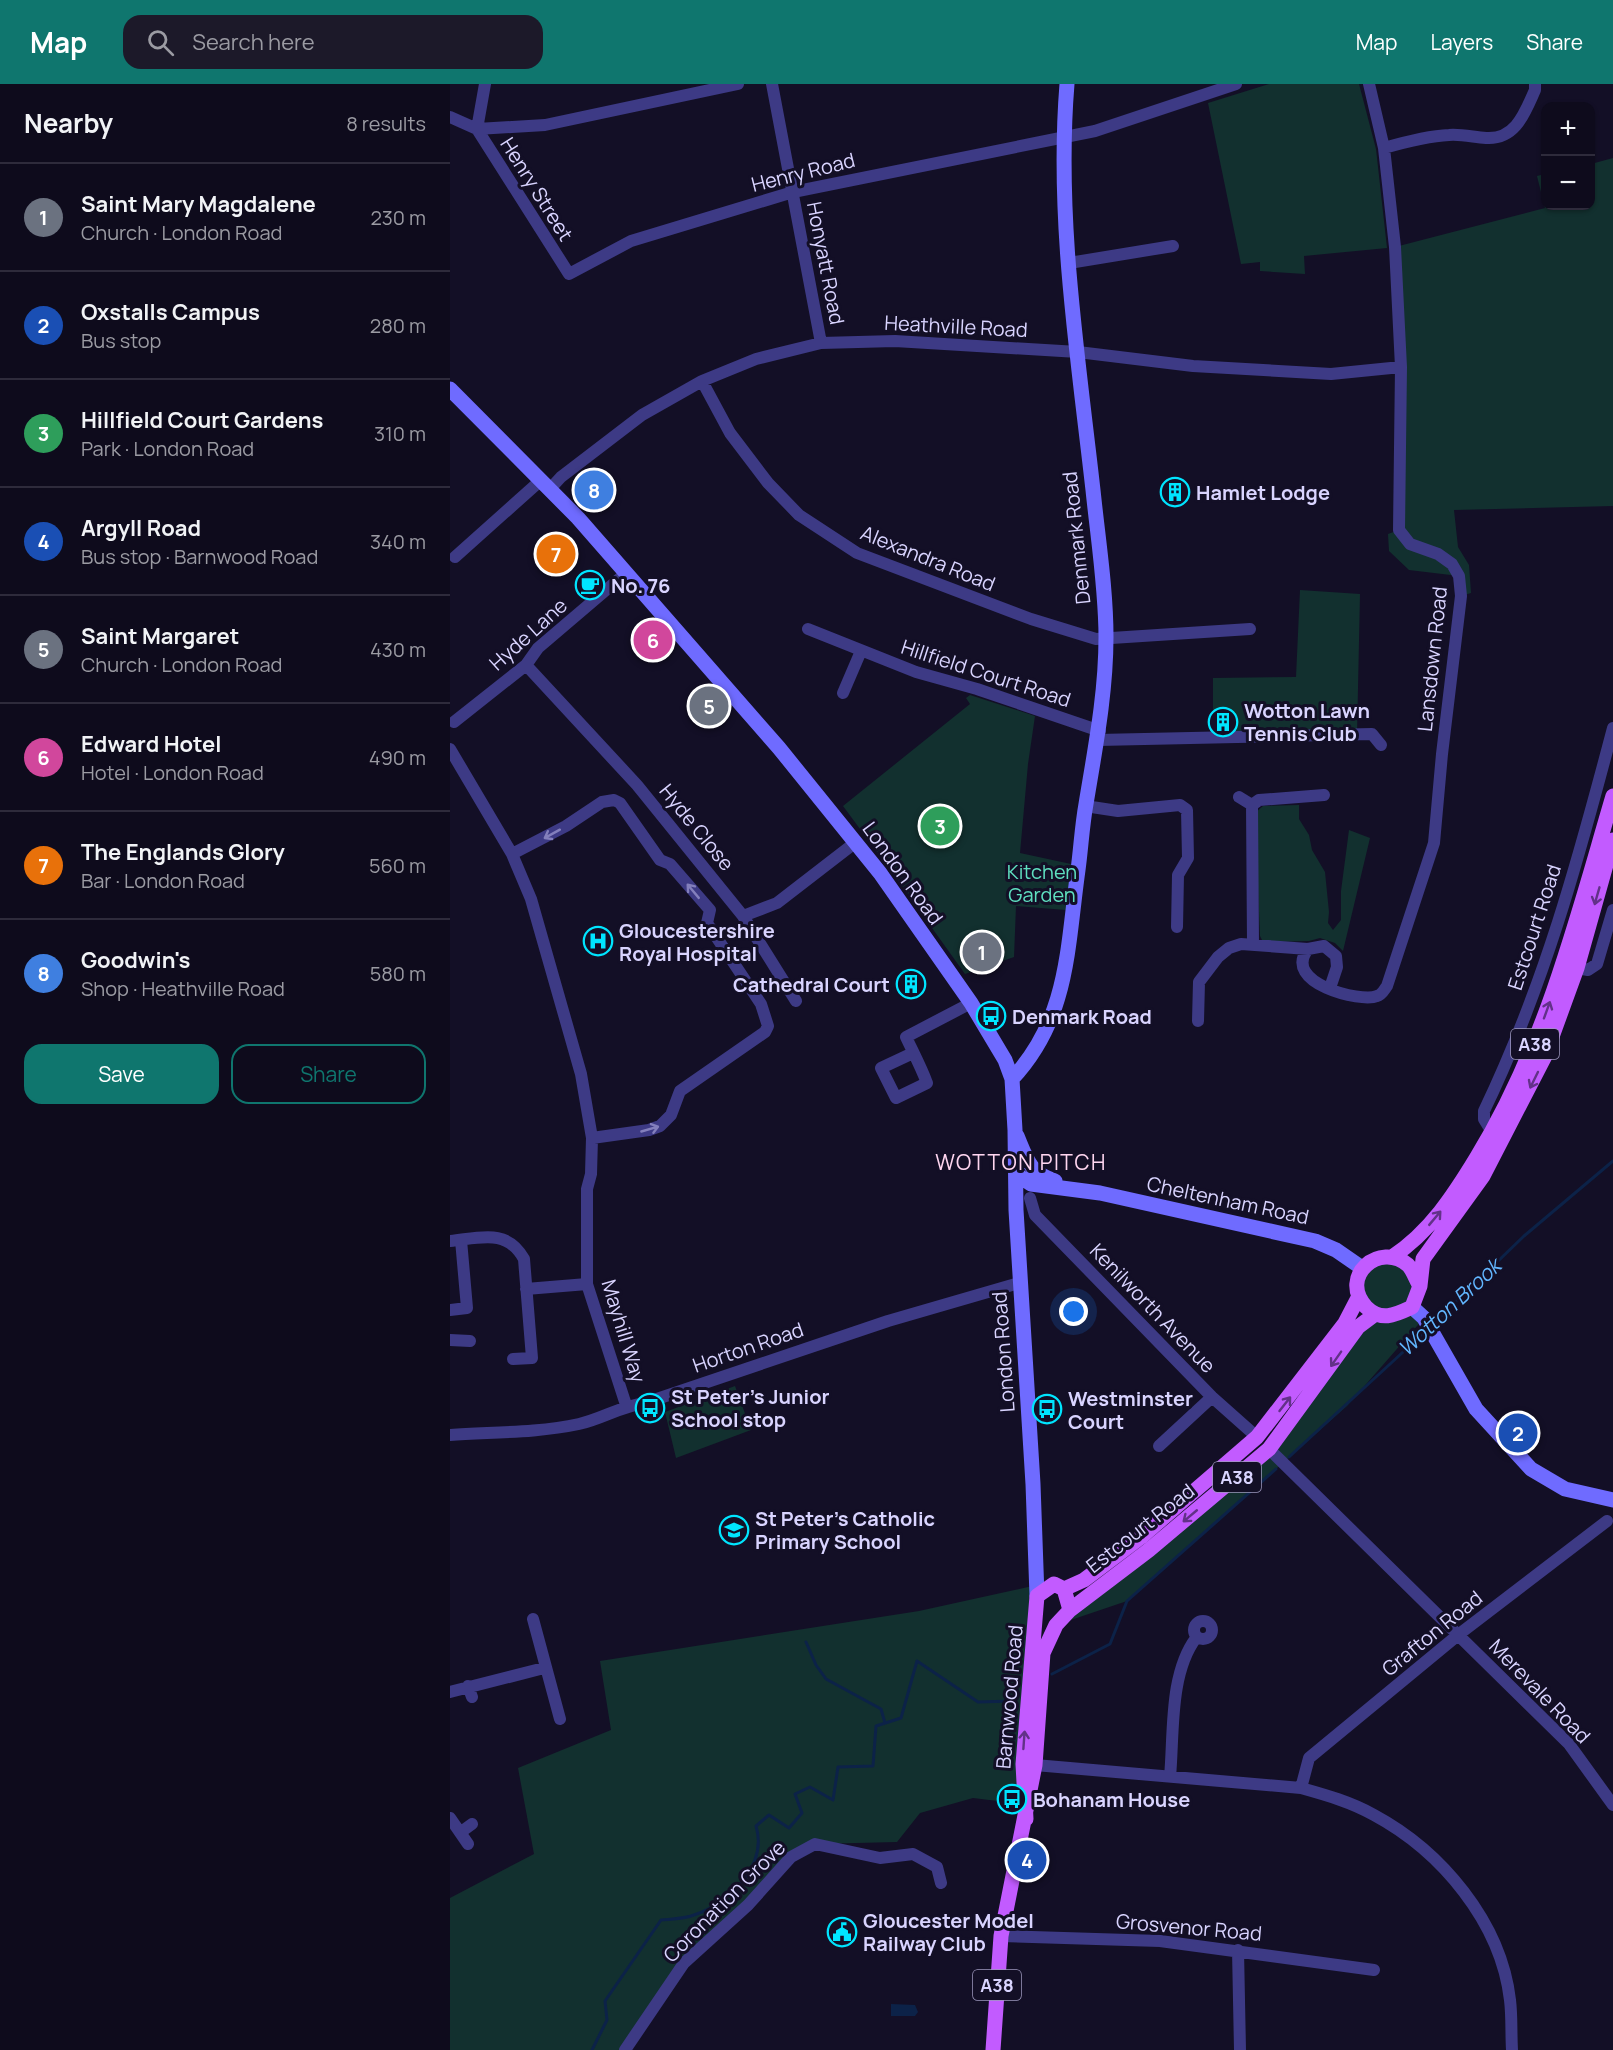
<!DOCTYPE html>
<html lang="en">
<head>
<meta charset="utf-8">
<style>
	:root { --surface:#0e0b1c; --page:#1c1929; --text:#f1f3f6; --muted:#9b9ba3; --line:#2e2b3b; --accent:#0f766e }
	body { margin:0; font-family:Manrope,sans-serif; background:var(--page); color:var(--text) }
	.controls { position:absolute; right:18px; top:18px; display:grid; overflow:hidden; border-radius:12px; box-shadow:0 2px 4px #0004 }
	.controls button { width:54px; height:54px; display:grid; place-items:center; padding:0; border:0; border-bottom:2px solid var(--line); background:var(--surface); color:var(--text); font:30px sans-serif }
	.you { position:absolute; left:624px; top:1228px; width:21px; height:21px; margin:-15px; border:4px solid #fff; border-radius:50%; background:#1a73e8; box-shadow:0 0 0 9px #1a73e833 }
	.badge { display:grid; place-items:center; width:39px; height:39px; border-radius:50%; background:var(--accent); color:#fff; font-size:20px; font-weight:700 }
	.pin { position:absolute; translate:-50% -50%; border:3px solid #fff; box-shadow:0 2px 6px #0006 }
	.list { margin:0; padding:0; list-style:none }
	h2 { display:flex; justify-content:space-between; align-items:center; height:78px; margin:0; padding:0 24px; font-size:26px }
	h2 small { font-size:20px; font-weight:400; color:var(--muted) }
	.list li { display:grid; grid-template-columns:39px 1fr auto; gap:18px; align-items:center; box-sizing:border-box; height:108px; padding:0 24px; border-top:2px solid var(--line) }
	.list b { display:block; font-size:22px; white-space:nowrap }
	.list p { margin:0; font-size:20px; white-space:nowrap; color:var(--muted) }
	.list em { font-size:20px; font-style:normal; color:var(--muted) }
	.actions { display:flex; gap:12px; padding:18px 24px }
	.actions a { flex:1; padding:14px 0; border:2px solid var(--accent); border-radius:18px; text-align:center; font-size:21px; color:var(--accent) }
	.actions .main { background:var(--accent); color:#fff }
	.icon { flex:none; width:33px; height:33px; fill:none; stroke:currentColor; stroke-width:2; stroke-linecap:round; stroke-linejoin:round }
	.map { position:relative; flex:none; width:1163px; height:1966px; overflow:hidden }
	header { display:flex; align-items:center; gap:36px; box-sizing:border-box; height:84px; padding:0 30px; background:var(--accent); color:#fff }
	header strong { font-size:28px }
	nav { display:flex; gap:33px; margin-inline-start:auto; font-size:21px }
	.search { width:420px; height:54px; background:var(--page); display:flex; align-items:center; gap:15px; box-sizing:border-box; padding:0 21px; border-radius:18px; color:var(--muted); font-size:22px }
	main { display:flex }
	aside { flex:1; background:var(--surface) }
	.map>svg:first-child { display:block }
	.green { fill:#12302f }
	.water { fill:#0c2248 }
	.lines { fill:none; stroke-linecap:round; stroke-linejoin:round }
	.stream { stroke:#0c2248; stroke-width:3 }
	.street { stroke:#3d3a85; stroke-width:12 }
	.secondary { stroke:#6f6bff; stroke-width:15 }
	.primary { stroke:#c25bff; stroke-width:15 }
	.oneway { stroke:#837fbc }
	.oneway2 { stroke:#623188 }
	.labels { text-anchor:middle; dominant-baseline:central; stroke-width:6; stroke-linejoin:round; paint-order:stroke }
	.shield { fill:#130f26; stroke:#9e99be; stroke-width:1.5 }
	.shield-label { font-size:18px; font-weight:bold; fill:#d9d4ff }
	.street-label { font-size:20px; fill:#d9d4ff; stroke:#130f26 }
	.poi-label { font-size:20px; font-weight:bold; fill:#d9d4ff; stroke:#130f26; text-anchor:start }
	.park-label { font-size:20px; fill:#5fe0c0; stroke:#130f26 }
	.neighbourhood-label { font-size:21px; letter-spacing:1.5px; fill:#ffd6f0; stroke:#130f26 }
	.water-label { font-size:21px; font-style:italic; fill:#62b6ff; stroke:#130f26 }
</style>
</head>
<body>
<header>
<strong>Map</strong>
<div class="search"><svg class="icon" aria-label="search" viewBox="0 0 24 24"><circle cx="10" cy="10" r="6"/><path d="M15 15l6 6"/></svg>Search here</div>
<nav><a>Map</a><a>Layers</a><a>Share</a></nav>
</header>
<main>
<aside>
<h2>Nearby<small>8 results</small></h2>
<ul class="list">
<li><span class="badge" style="background:#6b7280">1</span><div><b>Saint Mary Magdalene</b><p>Church · London Road</p></div><em>230 m</em></li>
<li><span class="badge" style="background:#1a4fb4">2</span><div><b>Oxstalls Campus</b><p>Bus stop</p></div><em>280 m</em></li>
<li><span class="badge" style="background:#2e9e5b">3</span><div><b>Hillfield Court Gardens</b><p>Park · London Road</p></div><em>310 m</em></li>
<li><span class="badge" style="background:#1a4fb4">4</span><div><b>Argyll Road</b><p>Bus stop · Barnwood Road</p></div><em>340 m</em></li>
<li><span class="badge" style="background:#6b7280">5</span><div><b>Saint Margaret</b><p>Church · London Road</p></div><em>430 m</em></li>
<li><span class="badge" style="background:#d1479c">6</span><div><b>Edward Hotel</b><p>Hotel · London Road</p></div><em>490 m</em></li>
<li><span class="badge" style="background:#e8710a">7</span><div><b>The Englands Glory</b><p>Bar · London Road</p></div><em>560 m</em></li>
<li><span class="badge" style="background:#3f7fe0">8</span><div><b>Goodwin's</b><p>Shop · Heathville Road</p></div><em>580 m</em></li>
</ul>
<div class="actions"><a class="main">Save</a><a>Share</a></div>
</aside>
<div class="map">
<svg width="1163" height="1966" viewBox="0 0 1163 1966">
	<rect width="100%" height="100%" fill="#130f26"/>
	<path class="green" d="M 819,0 L 909,0 L 926,65 L 937,164 L 854,172 L 855,190 L 810,187 L 810,178 L 791,180 L 758,19 Z
		M 1163,74 L 1163,422 L 1004,426 L 1008,463 L 1019,481 L 1021,509 L 1011,512 L 1009,492 L 959,486 L 939,467 L 938,450 L 949,446 L 945,163 L 1095,124 L 1087,92 L 1095,90 L 1096,122 L 1140,122 L 1141,80 Z
		M 850,506 L 910,510 L 907,651 L 763,654 L 763,594 L 846,593 Z
		M 520,611 L 585,632 L 578,680 L 570,769 L 621,780 L 616,826 L 566,822 L 564,873 L 515,890 L 472,830 L 464,814 L 461,814 L 393,722 L 520,620 L 516,614 Z
		M 849,721 L 849,735 L 859,751 L 862,766 L 875,788 L 879,828 L 878,839 L 883,846 L 891,836 L 891,807 L 899,746 L 920,754 L 893,867 L 885,859 L 870,854 L 859,857 L 820,858 L 812,856 L 810,852 L 805,729 L 813,722 Z
		M 942,1173 L 970,1202 L 962,1223 L 974,1234 L 897,1322 L 677,1517 L 606,1541 L 790,1390 L 924,1231 L 908,1214 L 912,1184 Z
		M 285,1302 L 301,1346 L 226,1374 L 215,1328 Z
		M 587,1501 L 573,1720 L 523,1714 L 470,1729 L 447,1758 L 365,1760 L 341,1773 L 234,1879 L 175,1966 L 0,1966 L 0,1814 L 84,1770 L 68,1684 L 161,1646 L 150,1577 L 469,1527 Z"/>
	<path class="water" d="M 441,1920 L 465,1921 L 468,1928 L 465,1932 L 441,1932 Z"/>
	<g class="lines">
		<path class="stream" d="M 984,1239 L 1074,1152 L 1163,1077
			M 839,1373 L 977,1246
			M 356,1558 L 366,1581 L 376,1595 L 431,1625 L 435,1639
			M 602,1590 L 660,1560 L 677,1517 L 826,1385
			M 142,1966 L 157,1936 L 155,1917 L 211,1836 C 221,1835 234,1835 244,1831 C 279,1819 318,1782 306,1742 L 319,1731 L 339,1744 L 352,1729 L 345,1710 L 360,1703 L 383,1716 L 388,1683 L 423,1682 L 426,1642 L 451,1634 L 467,1577 L 528,1618 L 563,1617"/>
		<path class="street" d="M 322,0 L 371,259
			M 0,33 L 27,45 L 95,41 L 288,0
			M 27,45 L 119,190 L 181,157 L 343,108 L 645,47 L 786,0
			M 27,45 L 35,0
			M 934,64 C 955,58 977,52 999,51 C 1011,50 1023,53 1036,54 C 1066,56 1075,28 1085,6 L 1085,0
			M 619,179 L 723,162
			M 252,297 L 280,349 L 318,399 L 349,431 L 407,469 L 581,535 L 646,555 L 800,545
			M 99,406 L 111,393 L 192,331 L 252,297 L 306,275 L 371,259 L 445,257 L 628,268 L 743,282 L 881,290 L 951,283
			M 5,473 L 90,397
			M 358,545 L 466,588 L 527,605 L 650,647
			M 76,581 L 187,701 L 293,832 L 346,917
			M 393,609 L 411,567
			M 4,638 L 76,581 L 88,564 L 176,489
			M 648,656 L 922,650 L 931,661
			M 0,665 L 62,770 L 81,815 L 131,990 L 142,1054 L 141,1090 L 137,1105 L 137,1200 L 176,1321
			M 789,713 L 802,721
			M 635,722 L 668,727 L 730,721 L 737,726 L 738,774 L 728,791 L 727,843
			M 62,770 L 116,742 L 152,718 L 164,716 L 170,719 L 210,776 L 220,780 L 260,826 L 257,839 L 311,920 L 318,942 L 315,948 L 230,1007 L 221,1031 L 210,1042 L 199,1046 L 142,1054
			M 293,832 L 327,819 L 406,758
			M 803,860 L 802,721 L 809,716 L 874,711
			M 858,865 C 831,899 911,919 927,912 C 932,911 934,906 937,902 L 984,759 L 992,670 L 1011,512 L 1009,492 L 1002,480 L 988,470 L 960,460 L 949,446 L 951,283 L 945,163 L 934,64 L 919,0
			M 1127,884 L 1138,886 L 1147,880 L 1163,826
			M 748,937 L 749,898 L 768,873 L 779,864 L 791,860 L 858,865 L 874,862 L 886,872 L 887,883 L 880,904
			M 463,969 L 431,984 L 446,1014 L 477,999 C 471,983 463,968 456,953 L 521,919
			M 1042,1048 L 1034,1035 L 1034,1027 C 1094,902 1128,777 1163,644
			M 580,1114 L 585,1131 L 762,1313 L 807,1353
			M 0,1157 C 30,1154 57,1144 74,1175 L 82,1274 L 63,1275
			M 76,1205 L 137,1200
			M 0,1226 L 17,1224 L 11,1156
			M 0,1256 L 20,1257
			M 0,1351 C 43,1348 87,1349 129,1340 C 152,1335 171,1322 195,1319 L 438,1237 L 569,1199
			M 709,1362 L 762,1313
			M 819,1365 L 1119,1660 L 1163,1721
			M 83,1535 L 110,1635
			M744 1546a9 9 0 1 1 18 0a9 9 0 1 1-18 0Z
			M 18,1602 L 22,1613
			M 0,1608 L 94,1584
			M 585,1681 L 851,1704 C 876,1711 901,1718 924,1731 C 991,1767 1051,1838 1060,1916 C 1062,1932 1061,1949 1062,1966
			M 720,1693 C 724,1650 719,1590 746,1554
			M 851,1704 L 859,1674 L 1008,1551 L 1157,1437
			M 0,1734 L 18,1760
			M 11,1748 L 22,1740
			M 551,1852 L 710,1857 L 924,1886
			M 788,1866 L 790,1966
			M 175,1966 L 234,1879 L 298,1821 L 341,1773 L 365,1760 L 430,1774 L 463,1770 L 487,1783 L 491,1799"/>
		<path class="secondary" d="M 0,305 L 128,434 L 329,664 L 430,789 L 521,919 L 555,976 L 562,995 L 565,1046 L 566,1126 L 583,1400 L 587,1512
			M 562,995 C 619,934 617,864 628,786 C 631,764 632,742 636,720 C 645,665 656,610 656,553 C 656,505 648,455 643,406 C 628,272 606,135 617,0
			M 567,1052 C 577,1076 579,1088 605,1097
			M 566,1090 L 581,1100 L 650,1109 L 865,1157 L 886,1166 L 912,1184
			M 962,1223 L 974,1234 L 1026,1325 L 1081,1385 L 1115,1405 L 1163,1416"/>
		<path class="primary" d="M 942,1173 C 980,1148 1004,1111 1027,1073 C 1096,960 1126,837 1163,712
			M 970,1202 C 966,1196 963,1186 958,1181 C 930,1157 888,1192 916,1223 C 931,1238 945,1231 962,1223 L 970,1202 L 973,1175 L 1033,1092 L 1095,972 L 1127,884 L 1163,756
			M 614,1505 L 634,1496 L 691,1453 L 807,1353 L 895,1239 L 908,1214
			M 620,1526 L 699,1466 L 819,1365 L 908,1243 L 924,1231
			M 543,1966 L 551,1852 L 585,1681 L 593,1569 L 606,1541 L 620,1526 L 614,1505 L 604,1500 L 587,1512 L 573,1680 L 576,1735"/>
	</g>
	<defs><path id="oneway-shaft" d="M-6 0H5M1.5-3L5.5 0L1.5 3" fill="none" stroke-width="1.6" stroke-linecap="round" stroke-linejoin="round" transform="scale(1.5)"/></defs>
	<g class="oneway">
		<use href="#oneway-shaft" transform="translate(102 750) rotate(151)"/>
		<use href="#oneway-shaft" transform="translate(243 807) rotate(-130)"/>
		<use href="#oneway-shaft" transform="translate(200 1045) rotate(-16)"/>
	</g>
	<g class="oneway2">
		<use href="#oneway-shaft" transform="translate(1147 812) rotate(106)"/>
		<use href="#oneway-shaft" transform="translate(1097 926) rotate(-70)"/>
		<use href="#oneway-shaft" transform="translate(1084 996) rotate(116)"/>
		<use href="#oneway-shaft" transform="translate(985 1134) rotate(-50)"/>
		<use href="#oneway-shaft" transform="translate(886 1275) rotate(125)"/>
		<use href="#oneway-shaft" transform="translate(835 1320) rotate(-52)"/>
		<use href="#oneway-shaft" transform="translate(740 1432) rotate(140)"/>
		<use href="#oneway-shaft" transform="translate(574 1656) rotate(-86)"/>
	</g>
	<defs>
		<g id="building-ring" transform="scale(1.5)"><circle r="9.5" fill="#130f26" stroke="#00e5ff" stroke-width="1.5"/><path d="M-4-6H4V6H1V3H-1V6H-4ZM-2.5-4.3h1.7v1.8h-1.7ZM.8-4.3h1.7v1.8H.8ZM-2.5-1h1.7V.8h-1.7ZM.8-1h1.7V.8H.8Z" fill="#00e5ff"/></g>
		<g id="cafe-ring" transform="scale(1.5)"><circle r="9.5" fill="#130f26" stroke="#00e5ff" stroke-width="1.5"/><path d="M-5.5-4.5H6V0H3Q3 3.5 0 3.5H-2.5Q-5.5 3.5-5.5 0ZM3-3.2v2h1.7v-2ZM-6 4.5H4V6H-6Z" fill="#00e5ff"/></g>
		<g id="hospital-ring" transform="scale(1.5)"><circle r="9.5" fill="#130f26" stroke="#00e5ff" stroke-width="1.5"/><path d="M-5-5h3v3.5h4V-5h3V5h-3V1.5h-4V5h-3Z" fill="#00e5ff"/></g>
		<g id="bus-ring" transform="scale(1.5)"><circle r="9.5" fill="#130f26" stroke="#00e5ff" stroke-width="1.5"/><path d="M-5-6H5V4H4V6H2V4H-2V6H-4V4H-5ZM-3.5-4V0h7V-4ZM-3.5 1.2v1.5H-2V1.2ZM2 1.2v1.5H3.5V1.2Z" fill="#00e5ff"/></g>
		<g id="school-ring" transform="scale(1.5)"><circle r="9.5" fill="#130f26" stroke="#00e5ff" stroke-width="1.5"/><path d="M0-5L7-2L0 1L-7-2ZM-4 1L0 2.5L4 1V4Q0 6-4 4Z" fill="#00e5ff"/></g>
		<g id="civic-ring" transform="scale(1.5)"><circle r="9.5" fill="#130f26" stroke="#00e5ff" stroke-width="1.5"/><path d="M-.6-6.5H3V-4.5H.6V-3L4-1V1h2V6H-6V1h2V-1L-.6-3ZM-1.2 2.5V6h2.4V2.5Z" fill="#00e5ff"/></g>
	</defs>
	<g fill-rule="evenodd">
		<use href="#building-ring" x="725" y="408"/>
		<use href="#cafe-ring" x="140" y="501"/>
		<use href="#building-ring" x="773" y="638"/>
		<use href="#hospital-ring" x="148" y="857"/>
		<use href="#building-ring" x="461" y="900"/>
		<use href="#bus-ring" x="541" y="932"/>
		<use href="#bus-ring" x="200" y="1324"/>
		<use href="#bus-ring" x="597" y="1325"/>
		<use href="#school-ring" x="284" y="1446"/>
		<use href="#bus-ring" x="562" y="1715"/>
		<use href="#civic-ring" x="392" y="1848"/>
	</g>
	<g class="labels">
		<g class="shield">
			<rect x="1061" y="945" width="48" height="30" rx="4.5"/>
			<rect x="763" y="1378" width="48" height="30" rx="4.5"/>
			<rect x="523" y="1886" width="48" height="30" rx="4.5"/>
		</g>
		<g class="shield-label">
			<text x="1085" y="960">A38</text>
			<text x="787" y="1393">A38</text>
			<text x="547" y="1901">A38</text>
		</g>
		<g class="street-label">
			<text transform="translate(353 88) rotate(-14)">Henry Road</text>
			<text transform="translate(87 105) rotate(58)">Henry Street</text>
			<text transform="translate(376 179) rotate(79)">Honyatt Road</text>
			<text transform="translate(506 242) rotate(3)">Heathville Road</text>
			<text transform="translate(626 454) rotate(-96)">Denmark Road</text>
			<text transform="translate(478 474) rotate(22)">Alexandra Road</text>
			<text transform="translate(78 550) rotate(-42)">Hyde Lane</text>
			<text transform="translate(982 575) rotate(-84)">Lansdown Road</text>
			<text transform="translate(536 589) rotate(18)">Hillfield Court Road</text>
			<text transform="translate(247 743) rotate(51)">Hyde Close</text>
			<text transform="translate(453 789) rotate(54)">London Road</text>
			<text transform="translate(1084 843) rotate(-72)">Estcourt Road</text>
			<text transform="translate(778 1116) rotate(12)">Cheltenham Road</text>
			<text transform="translate(703 1224) rotate(46)">Kenilworth Avenue</text>
			<text transform="translate(174 1247) rotate(73)">Mayhill Way</text>
			<text transform="translate(298 1263) rotate(-19)">Horton Road</text>
			<text transform="translate(553 1268) rotate(-94)">London Road</text>
			<text transform="translate(690 1444) rotate(-38)">Estcourt Road</text>
			<text transform="translate(982 1549) rotate(-39)">Grafton Road</text>
			<text transform="translate(1090 1607) rotate(46)">Merevale Road</text>
			<text transform="translate(559 1613) rotate(-85)">Barnwood Road</text>
			<text transform="translate(274 1817) rotate(-45)">Coronation Grove</text>
			<text transform="translate(739 1843) rotate(5)">Grosvenor Road</text>
		</g>
		<g class="poi-label">
			<text x="746" y="408">Hamlet Lodge</text>
			<text x="161" y="501">No. 76</text>
			<text x="794" y="626">Wotton Lawn<tspan x="794" dy="23">Tennis Club</tspan></text>
			<text x="169" y="846">Gloucestershire<tspan x="169" dy="23">Royal Hospital</tspan></text>
			<text x="440" y="900" text-anchor="end">Cathedral Court</text>
			<text x="562" y="932">Denmark Road</text>
			<text x="221" y="1312">St Peter's Junior<tspan x="221" dy="23">School stop</tspan></text>
			<text x="618" y="1314">Westminster<tspan x="618" dy="23">Court</tspan></text>
			<text x="305" y="1434">St Peter's Catholic<tspan x="305" dy="23">Primary School</tspan></text>
			<text x="583" y="1715">Bohanam House</text>
			<text x="413" y="1836">Gloucester Model<tspan x="413" dy="23">Railway Club</tspan></text>
		</g>
		<g class="park-label">
			<text x="592" y="787">Kitchen<tspan x="592" dy="23">Garden</tspan></text>
		</g>
		<g class="neighbourhood-label">
			<text x="571" y="1078">WOTTON PITCH</text>
		</g>
		<g class="water-label">
			<text transform="translate(999 1223) rotate(-43)">Wotton Brook</text>
		</g>
	</g>
</svg>
<div class="controls">
<button>+</button>
<button>−</button>
</div>
<div class="you"></div>
<div class="pin badge" style="left:532px;top:868px;background:#6b7280">1</div>
<div class="pin badge" style="left:1068px;top:1349px;background:#1a4fb4">2</div>
<div class="pin badge" style="left:490px;top:742px;background:#2e9e5b">3</div>
<div class="pin badge" style="left:577px;top:1776px;background:#1a4fb4">4</div>
<div class="pin badge" style="left:259px;top:622px;background:#6b7280">5</div>
<div class="pin badge" style="left:203px;top:556px;background:#d1479c">6</div>
<div class="pin badge" style="left:106px;top:470px;background:#e8710a">7</div>
<div class="pin badge" style="left:144px;top:406px;background:#3f7fe0">8</div>
</div>
</main>
</body>
</html>
